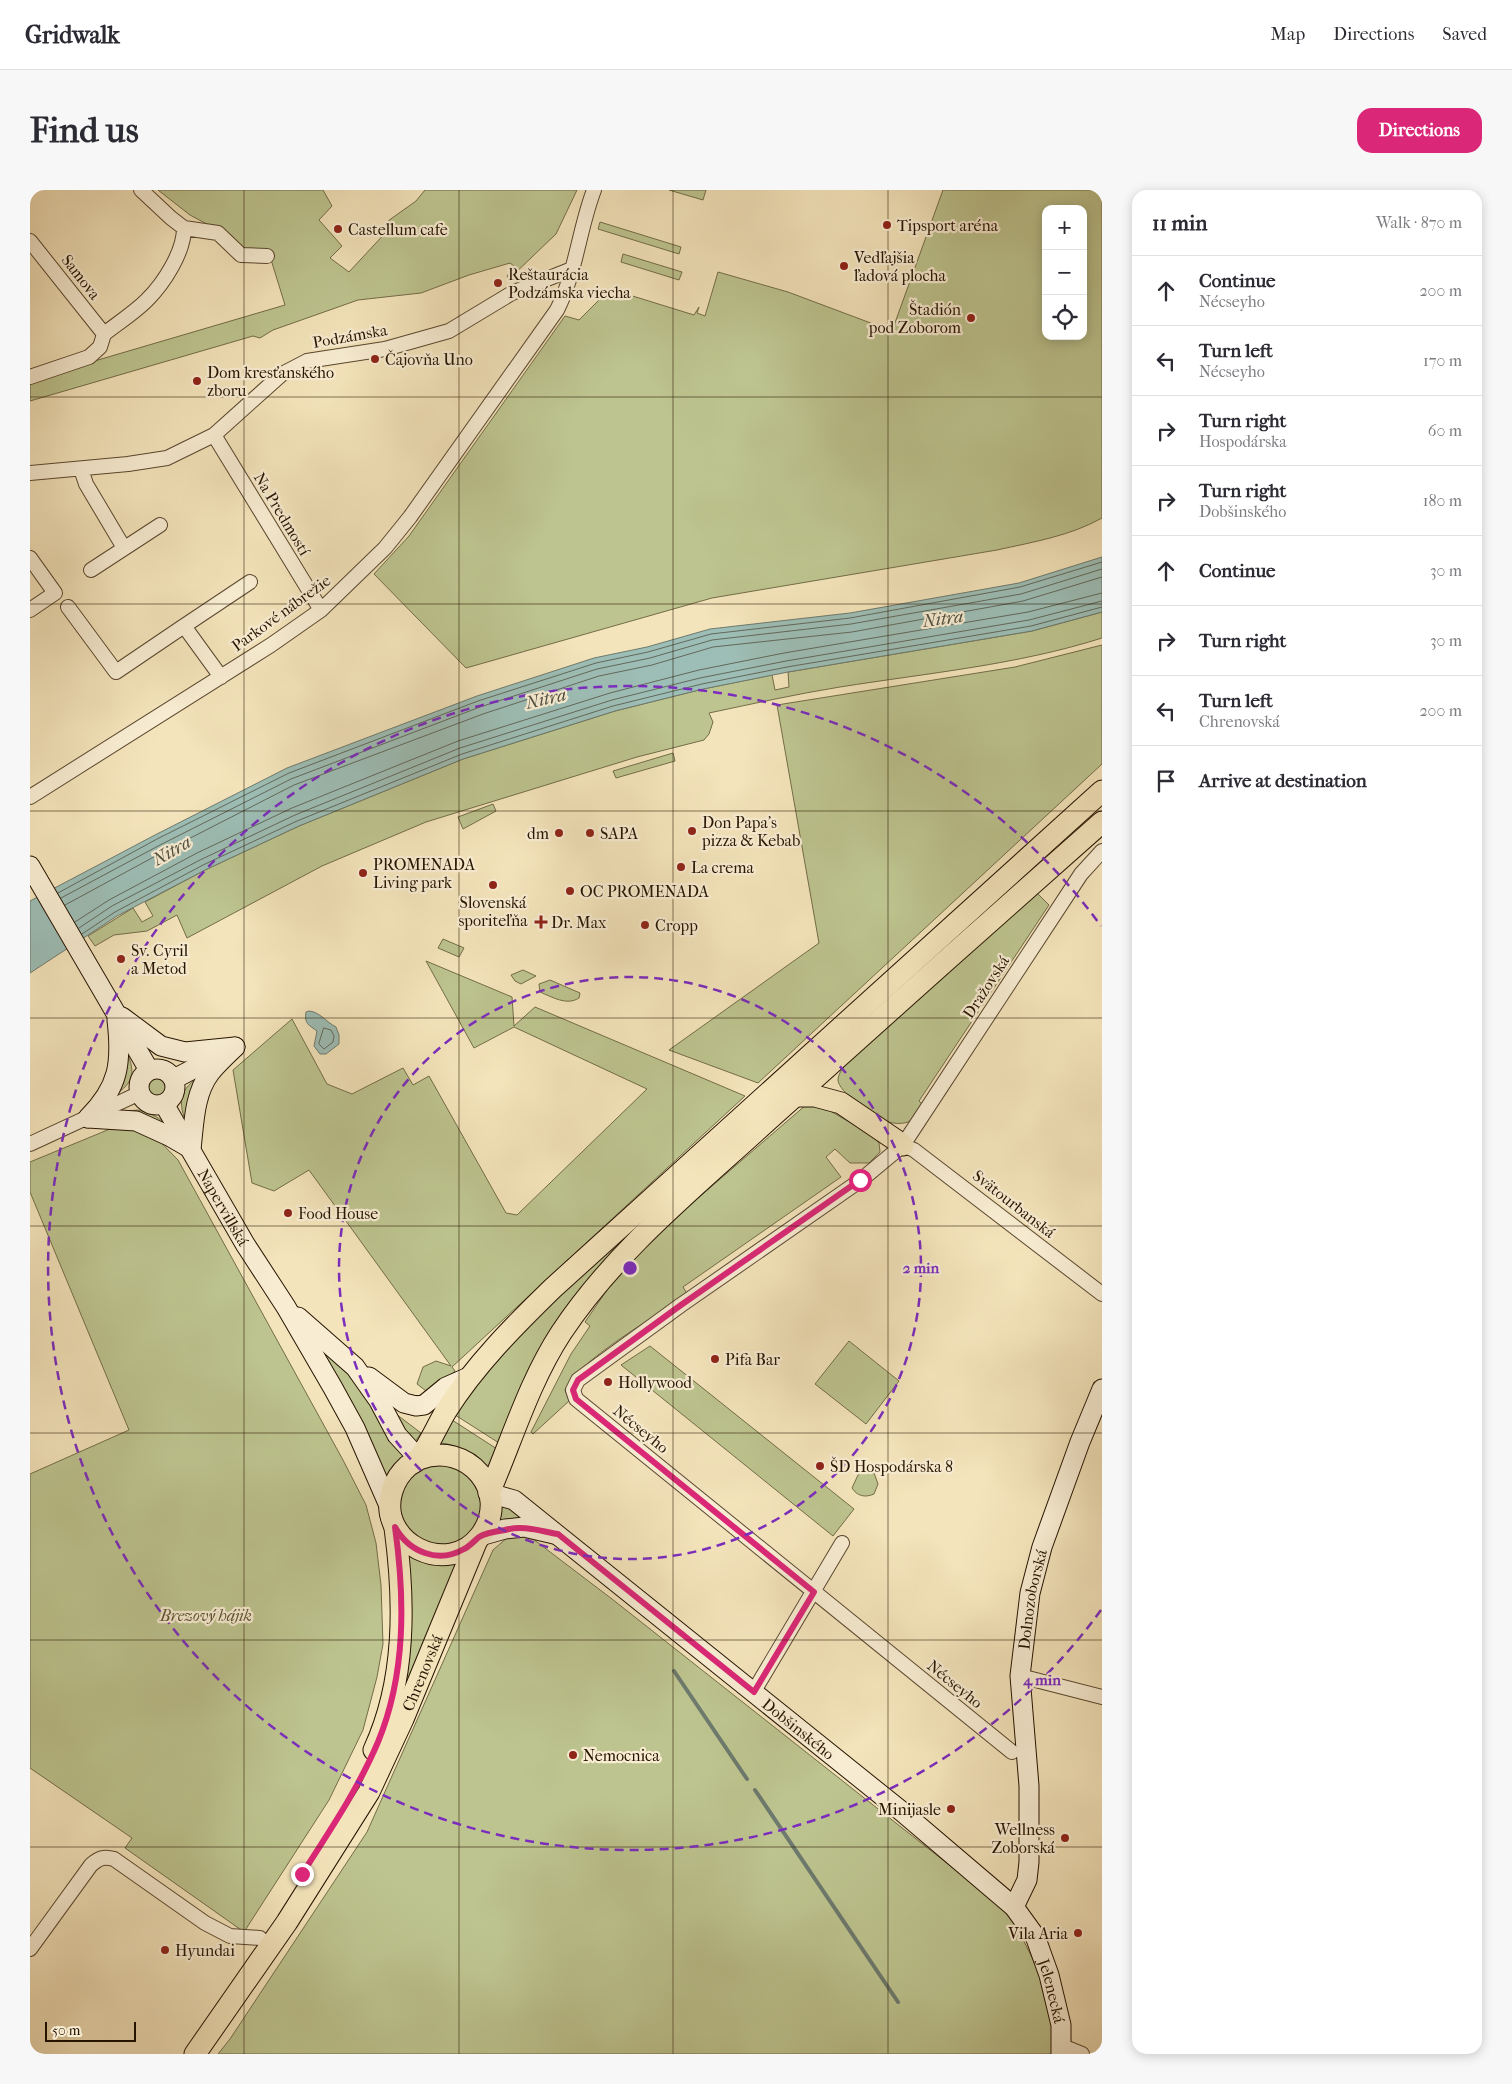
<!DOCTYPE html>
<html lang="en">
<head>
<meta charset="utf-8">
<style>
	:root { --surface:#fff; --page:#f7f7f7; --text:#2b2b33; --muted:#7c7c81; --line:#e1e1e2; --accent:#db2777 }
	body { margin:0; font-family:"IM FELL French Canon",serif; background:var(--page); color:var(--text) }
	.controls { position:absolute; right:15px; top:15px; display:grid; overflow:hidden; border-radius:10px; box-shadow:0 2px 12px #0003 }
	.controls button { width:45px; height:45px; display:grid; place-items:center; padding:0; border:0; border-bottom:1px solid var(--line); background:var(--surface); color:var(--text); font:25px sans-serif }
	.scale { position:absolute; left:15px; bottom:12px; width:91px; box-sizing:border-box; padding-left:5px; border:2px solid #261300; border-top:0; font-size:14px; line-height:18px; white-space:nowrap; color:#261300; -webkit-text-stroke:4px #f8edd3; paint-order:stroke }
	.stop { position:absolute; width:15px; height:15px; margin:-11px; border:4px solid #db2777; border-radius:50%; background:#fff }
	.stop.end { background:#db2777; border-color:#fff; box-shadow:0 1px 5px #0008 }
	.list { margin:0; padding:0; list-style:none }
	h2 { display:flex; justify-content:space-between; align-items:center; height:65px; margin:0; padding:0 20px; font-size:21px }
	h2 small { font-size:16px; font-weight:400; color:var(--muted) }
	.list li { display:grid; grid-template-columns:32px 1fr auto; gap:15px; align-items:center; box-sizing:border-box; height:70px; padding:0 20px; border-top:1px solid var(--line) }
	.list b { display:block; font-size:19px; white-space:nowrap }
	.list p { margin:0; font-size:16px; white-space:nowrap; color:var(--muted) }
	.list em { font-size:16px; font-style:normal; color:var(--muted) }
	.icon { flex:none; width:28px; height:28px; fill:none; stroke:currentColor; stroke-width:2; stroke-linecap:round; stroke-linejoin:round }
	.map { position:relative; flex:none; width:1072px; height:1864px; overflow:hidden; border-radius:15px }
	header { display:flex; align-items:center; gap:30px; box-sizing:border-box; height:70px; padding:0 25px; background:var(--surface); border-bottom:1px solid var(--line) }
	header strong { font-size:24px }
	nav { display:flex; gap:28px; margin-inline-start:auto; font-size:18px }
	.intro { display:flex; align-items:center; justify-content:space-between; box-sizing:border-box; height:120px; padding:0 30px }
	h1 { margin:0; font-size:35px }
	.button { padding:12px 22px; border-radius:15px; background:var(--accent); color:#fff; font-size:18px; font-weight:700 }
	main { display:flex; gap:30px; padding:0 30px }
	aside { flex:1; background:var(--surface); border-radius:15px; box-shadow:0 2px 12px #0003 }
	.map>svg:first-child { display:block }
	.green { fill:#bdc48f; stroke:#726c48; fill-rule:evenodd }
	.water { fill:#9dbeb6; stroke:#6d7a6d }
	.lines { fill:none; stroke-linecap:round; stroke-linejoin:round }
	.shore { stroke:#62685b; stroke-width:1 }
	.stream { stroke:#6d7a6d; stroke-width:4 }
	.street-casing { stroke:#5a472f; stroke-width:16 }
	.secondary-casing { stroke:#261300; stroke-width:21 }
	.primary-casing { stroke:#261300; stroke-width:23 }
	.street { stroke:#f8edd3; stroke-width:14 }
	.secondary { stroke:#f8edd3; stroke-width:19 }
	.primary { stroke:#f4e4bb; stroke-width:21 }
	.route { stroke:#db2777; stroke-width:6 }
	.grid { fill:none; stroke:#261300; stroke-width:1; stroke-opacity:0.55 }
	.ring { fill:none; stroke:#7b2cbf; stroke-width:2.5; stroke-dasharray:9 6 }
	.poi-dot { fill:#8f2418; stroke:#f8edd3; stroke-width:2 }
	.labels { text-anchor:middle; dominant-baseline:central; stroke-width:4.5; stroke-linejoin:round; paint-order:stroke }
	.poi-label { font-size:16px; fill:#261300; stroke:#f8edd3; text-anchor:start }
	.street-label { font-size:16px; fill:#261300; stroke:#f8edd3 }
	.park-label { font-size:16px; font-style:italic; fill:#5b5132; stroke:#f8edd3 }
	.water-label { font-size:18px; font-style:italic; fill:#504f40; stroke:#f8edd3 }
	.centre { fill:#7b2cbf; stroke:#f8edd3; stroke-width:2.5 }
	.ring-label { font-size:15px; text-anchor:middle; font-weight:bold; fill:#7b2cbf; stroke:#f8edd3; stroke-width:4.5; stroke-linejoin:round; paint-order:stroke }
</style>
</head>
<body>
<header>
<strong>Gridwalk</strong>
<nav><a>Map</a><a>Directions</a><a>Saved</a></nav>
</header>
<div class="intro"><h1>Find us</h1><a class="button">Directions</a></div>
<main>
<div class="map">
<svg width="1072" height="1864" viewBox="0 0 1072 1864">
	<rect width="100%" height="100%" fill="#f4e4bb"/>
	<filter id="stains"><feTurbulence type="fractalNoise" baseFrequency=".004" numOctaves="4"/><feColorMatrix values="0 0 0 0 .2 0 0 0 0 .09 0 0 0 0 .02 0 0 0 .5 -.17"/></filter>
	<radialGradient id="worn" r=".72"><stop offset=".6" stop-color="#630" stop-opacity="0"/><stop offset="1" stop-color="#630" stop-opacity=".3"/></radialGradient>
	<path class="green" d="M 128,0 L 293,0 L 302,16 L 289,30 L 312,56 L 300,68 L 319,82 L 358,40 L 358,31 L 386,11 L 395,0 L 547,0 L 526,44 L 479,89 L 477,86 L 484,76 L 480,73 L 439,85 L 391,103 L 328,110 L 243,140 L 230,148 L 223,146 L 0,211 L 0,190 L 255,115 L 239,63 L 212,61 L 188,40 L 160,25 Z
		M 639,0 L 676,0 L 673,10 Z
		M 913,0 L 1072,0 L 1072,328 C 1040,346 1003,352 967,360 L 682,408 L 436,478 L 344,384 L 379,346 L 535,126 L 549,130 L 580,99 L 664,125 L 669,117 L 667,123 L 675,126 L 688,82 L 758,102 L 862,141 ZM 1016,19 L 1053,19 L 1053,146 L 1016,146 Z
		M 570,32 L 651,57 L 649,64 L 568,39 Z
		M 593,64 L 652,82 L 649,90 L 591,72 Z
		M 1072,422 L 1072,448 C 987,475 898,483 810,497 C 766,504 722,514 679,523 L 683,532 L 679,544 L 674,550 L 607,567 L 396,632 L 292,676 L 157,748 L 147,725 L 117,741 L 84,745 L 65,756 L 58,746 L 103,718 L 112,732 L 123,726 L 115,712 L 175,680 L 269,636 L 433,569 L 585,521 L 673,499 L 742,485 L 745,500 L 759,497 L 758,482 L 1002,441 Z
		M 1072,455 L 1072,574 L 728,893 L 639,860 L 789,753 L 747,515 L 985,477 Z
		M 643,563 L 645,571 L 586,588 L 583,581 Z
		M 463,614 L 466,621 L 433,639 L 428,627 Z
		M 1006,702 L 1019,715 L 889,911 L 893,915 C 889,921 885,929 878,932 C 870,935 858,933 851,929 C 841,925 808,901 808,890 C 808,882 817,873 822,867 Z
		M 413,749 L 434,758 L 429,767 L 408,758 Z
		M 396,771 L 482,807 L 484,836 L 505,817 L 715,906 L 422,1177 L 425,1181 L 400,1204 L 387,1194 L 393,1177 L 406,1171 L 421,1176 L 279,980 L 244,1001 L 222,993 L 203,880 L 262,829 L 297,894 L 322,904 L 373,878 L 383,895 L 399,886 L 476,1023 L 487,1025 L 617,899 L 484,837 L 444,858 Z
		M 493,780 L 506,786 L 491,794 L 485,791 L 481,785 Z
		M 520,790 L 550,803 L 549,808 C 537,816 522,807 510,802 L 509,794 Z
		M 96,860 C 107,885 103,894 80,908 Z
		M 175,883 L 160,943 C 148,913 145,901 175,883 Z
		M117 897a10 10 0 1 1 20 0a10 10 0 1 1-20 0Z
		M 777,914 L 790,915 L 840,944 L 849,953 L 850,962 L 839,973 L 820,973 L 805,959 L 796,967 L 811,987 L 653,1097 L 658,1105 C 629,1124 547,1171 535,1200 L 539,1211 L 503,1244 L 501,1242 L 541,1164 L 560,1136 L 555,1132 L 592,1078 L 653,1021 Z
		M 108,920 C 123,924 131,927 140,941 L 108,929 L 148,970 L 313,1270 L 336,1315 L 346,1353 L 351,1395 L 353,1454 L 347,1487 L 333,1540 L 299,1610 L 214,1742 L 95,1658 L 102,1648 L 0,1578 L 0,1284 L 99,1240 L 0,1002 L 0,972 L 104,929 L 96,921 Z
		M 589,1049 L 592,1053 L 469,1253 L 422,1223 L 497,1132 Z
		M 819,1151 L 869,1191 L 836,1234 L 785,1194 Z
		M 620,1156 L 824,1319 L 803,1346 L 591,1175 Z
		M 293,1162 L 340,1203 L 378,1262 L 358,1292 Z
		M 362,1221 L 391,1243 L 385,1252 L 373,1244 Z
		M 419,1228 L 467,1259 L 458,1279 C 440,1265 429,1252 404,1253 Z
		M 406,1274 L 432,1279 L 450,1299 L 452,1325 L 437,1351 L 409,1360 L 373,1337 L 368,1308 L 382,1285 L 393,1277 Z
		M 836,1279 L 844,1283 L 848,1294 L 844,1304 C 835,1308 827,1306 822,1298 L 828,1285 Z
		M 470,1310 L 494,1328 L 467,1336 Z
		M 491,1345 L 503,1349 L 582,1409 L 980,1723 L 1014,1792 L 1024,1840 L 1022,1864 L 188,1864 L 200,1849 L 337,1642 L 463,1360 L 478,1347 Z
		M 379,1364 L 431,1369 L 377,1499 L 372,1496 L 376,1365 Z"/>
	<path class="water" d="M 1072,367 L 1072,422 L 1002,441 L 758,482 L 673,499 L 585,521 L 433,569 L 269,636 L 175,680 L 87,726 L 0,783 L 0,711 L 125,645 L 257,578 L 447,506 L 564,468 L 617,457 L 680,439 L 820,423 L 989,393 Z
		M 279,821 C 290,822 296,832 306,837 L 309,845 L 309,854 L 296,864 L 290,864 L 284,856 L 287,841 C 279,835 274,834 276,822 Z"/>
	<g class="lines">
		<path class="shore" d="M 28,703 L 127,649 L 259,583 L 448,511 L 566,473 L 618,462 L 681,444 L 820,428 L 990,397 L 1072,372
			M 31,708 L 130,655 L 261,589 L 450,517 L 567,479 L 620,468 L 682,450 L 821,434 L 991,404 L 1072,379
			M 35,715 L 133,662 L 264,595 L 453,524 L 569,486 L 622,475 L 683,457 L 822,442 L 993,411 L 1072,387
			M 45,732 L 79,710 L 167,663 L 262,618 L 428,551 L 580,503 L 669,480 L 754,463 L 998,422 L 1072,403
			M 49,738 L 82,716 L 170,670 L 265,625 L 430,558 L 582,510 L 670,488 L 756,471 L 999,430 L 1072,411
			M 52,744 L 85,722 L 173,675 L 267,631 L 432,564 L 583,516 L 672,494 L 757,477 L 1001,436 L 1072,417
			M 294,838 L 301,840 L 304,846 L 303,852 L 294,859 L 289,854 Z"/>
		<path class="stream" d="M 644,1481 L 717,1589
			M 725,1600 L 868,1812"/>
		<g class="street-casing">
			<path id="street" d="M 154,38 L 188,43 L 211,65 L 237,66
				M 0,51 L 74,144
				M 74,144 C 88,133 104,123 117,110 C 134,93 154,62 154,38 L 141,28 L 111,0
				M 0,187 L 59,167 L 70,157 L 74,144
				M 184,245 L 291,420
				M 51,279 L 56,294 L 94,358
				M 0,283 L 98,274 L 137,268 L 184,245 L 252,184 L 277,171 L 355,159 L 419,141 L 482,103 L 542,79
				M 0,368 L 25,403 L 0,420
				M 61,380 L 130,335
				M 38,417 L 86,482 L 154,436
				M 191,487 L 154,436 L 220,392
				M 0,607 L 241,455 L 291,420 L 355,358 L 380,327 L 527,120 C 546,83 549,39 564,0
				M 0,954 L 110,903
				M 873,955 L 884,960 L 1072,1104
				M 990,1486 L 1072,1507
				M 724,1501 L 812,1353
				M 982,1562 L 546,1209 L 543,1200 L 548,1190 L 651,1115 L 831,990 L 873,955 L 1051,684 L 1072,661
				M 0,1759 L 61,1675 C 69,1668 74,1666 84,1669 L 175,1733 L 200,1746 L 230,1748
				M 1032,1856 L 1052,1864"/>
		</g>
		<g class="secondary-casing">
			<g id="secondary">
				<path d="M 0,676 L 119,880"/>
				<path d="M 92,827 L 131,856 L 155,862 L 205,857"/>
				<circle cx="127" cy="897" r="18"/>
				<path d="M 144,889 L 190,865"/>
				<path id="s1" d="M 134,914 L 215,1054 L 256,1117 L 303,1198 L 325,1238 L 360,1318"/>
				<path d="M 58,928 C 89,897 92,873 87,830"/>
				<path d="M 58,928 L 106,931 L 139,946 L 158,957"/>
				<path d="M 161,959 C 164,934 164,904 180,883 C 187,874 197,865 205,857"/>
				<path d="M 268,1127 L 325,1177 L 349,1211 L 367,1245 L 389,1269"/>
				<path d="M 339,1187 L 374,1213 L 386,1216 L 394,1215 L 416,1197 L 441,1186"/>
				<path id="s2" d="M 459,1303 L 484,1310 L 870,1620 L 984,1717 L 1005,1746 L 1019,1785 L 1031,1835 L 1031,1864"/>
				<path d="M 450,1346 L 475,1339 L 494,1337 L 524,1344"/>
				<path id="s3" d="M 984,1717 L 997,1690 L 999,1672 L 999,1596 L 990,1486 L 1000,1403 L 1012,1357 L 1050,1252 L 1072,1199"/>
			</g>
		</g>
		<g class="primary-casing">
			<g id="primary">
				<path d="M 765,906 L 785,906 L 811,913 L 873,955"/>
				<path d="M 389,1269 C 437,1250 482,1302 451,1345 C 419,1389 346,1353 362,1301 C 365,1291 370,1283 378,1276 C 382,1273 388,1271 390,1267 C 400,1253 407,1236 416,1221 C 445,1175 484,1136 523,1098 L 1072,601"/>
				<path d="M 459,1303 C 482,1250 499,1192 531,1143 C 586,1060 664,998 737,931 C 848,831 960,731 1072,632"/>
				<path d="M 344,1560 C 376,1491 375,1412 365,1338"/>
				<path id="s4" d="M 165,1864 L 257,1732 L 339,1602 L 373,1529 L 447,1350"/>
			</g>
		</g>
		<use href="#street" class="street"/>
		<use href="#secondary" class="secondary"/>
		<use href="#primary" class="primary"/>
	</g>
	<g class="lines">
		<path class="route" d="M 272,1684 C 299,1642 328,1599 348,1552 C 376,1484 375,1409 365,1337 C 379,1362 408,1374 434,1359 C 440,1356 444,1351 449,1347 C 455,1343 468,1341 475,1340 C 493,1335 510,1341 528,1344 L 724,1502 L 784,1402 L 546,1209 L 543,1200 L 548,1190 L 651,1115 L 830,990"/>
	</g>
	<path class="grid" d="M 214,0 L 214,1864M 429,0 L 429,1864M 643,0 L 643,1864M 858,0 L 858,1864M 0,207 L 1072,207M 0,414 L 1072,414M 0,621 L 1072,621M 0,828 L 1072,828M 0,1036 L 1072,1036M 0,1243 L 1072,1243M 0,1450 L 1072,1450M 0,1657 L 1072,1657"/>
	<g class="ring">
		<circle cx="600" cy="1078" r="291"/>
		<path d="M1071 1420A582 582 0 1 1 1071 736"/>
	</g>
	<g class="poi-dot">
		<circle cx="857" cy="35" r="5"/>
		<circle cx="308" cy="39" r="5"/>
		<circle cx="814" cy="76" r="5"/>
		<circle cx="468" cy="93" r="5"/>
		<circle cx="941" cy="128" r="5"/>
		<circle cx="345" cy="169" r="5"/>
		<circle cx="167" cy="191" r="5"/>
		<circle cx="662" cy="641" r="5"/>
		<circle cx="529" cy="643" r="5"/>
		<circle cx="560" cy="643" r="5"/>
		<circle cx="651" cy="677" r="5"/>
		<circle cx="333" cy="683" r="5"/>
		<circle cx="463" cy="695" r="5"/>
		<circle cx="540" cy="701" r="5"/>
		<path d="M508.5 724.5h5v5h5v5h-5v5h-5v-5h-5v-5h5z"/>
		<circle cx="615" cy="735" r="5"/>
		<circle cx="91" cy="769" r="5"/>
		<circle cx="258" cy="1023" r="5"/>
		<circle cx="685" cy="1169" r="5"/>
		<circle cx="578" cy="1192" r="5"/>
		<circle cx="790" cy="1276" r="5"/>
		<circle cx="543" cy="1565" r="5"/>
		<circle cx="921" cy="1619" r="5"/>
		<circle cx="1035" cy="1648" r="5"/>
		<circle cx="1048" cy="1743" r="5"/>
		<circle cx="135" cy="1760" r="5"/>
	</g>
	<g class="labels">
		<g class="poi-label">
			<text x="867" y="35">Tipsport aréna</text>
			<text x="318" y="39">Castellum cafe</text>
			<text x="824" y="67">Vedľajšia<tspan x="824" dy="18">ľadová plocha</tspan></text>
			<text x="478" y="84">Reštaurácia<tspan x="478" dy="18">Podzámska viecha</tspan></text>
			<text x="931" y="119" text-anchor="end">Štadión<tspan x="931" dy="18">pod Zoborom</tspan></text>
			<text x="355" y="169">Čajovňa Uno</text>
			<text x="177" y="182">Dom kresťanského<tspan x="177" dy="18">zboru</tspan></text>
			<text x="672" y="632">Don Papa's<tspan x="672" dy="18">pizza &amp; Kebab</tspan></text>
			<text x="519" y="643" text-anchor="end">dm</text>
			<text x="570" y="643">SAPA</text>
			<text x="343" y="674">PROMENADA<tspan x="343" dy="18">Living park</tspan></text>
			<text x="661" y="677">La crema</text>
			<text x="550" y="701">OC PROMENADA</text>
			<text x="463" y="712" text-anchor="middle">Slovenská<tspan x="463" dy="18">sporiteľňa</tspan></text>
			<text x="521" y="732">Dr. Max</text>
			<text x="625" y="735">Cropp</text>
			<text x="101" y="760">Sv. Cyril<tspan x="101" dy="18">a Metod</tspan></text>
			<text x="268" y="1023">Food House</text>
			<text x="695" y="1169">Pifa Bar</text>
			<text x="588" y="1192">Hollywood</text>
			<text x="800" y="1276">ŠD Hospodárska 8</text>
			<text x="553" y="1565">Nemocnica</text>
			<text x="911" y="1619" text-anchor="end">Minijasle</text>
			<text x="1025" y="1639" text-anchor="end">Wellness<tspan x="1025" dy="18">Zoborská</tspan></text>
			<text x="1038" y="1743" text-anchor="end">Vila Aria</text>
			<text x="145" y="1760">Hyundai</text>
		</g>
		<g class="street-label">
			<text transform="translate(51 87) rotate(52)">Samova</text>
			<text transform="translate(320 146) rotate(-10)">Podzámska</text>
			<text transform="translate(252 324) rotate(59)">Na Predmostí</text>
			<text transform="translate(251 423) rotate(-36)">Parkové nábrežie</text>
			<text transform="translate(956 797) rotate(-57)">Dražovská</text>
			<text transform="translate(984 1014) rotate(38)">Svätourbanská</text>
			<text stroke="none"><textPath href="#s1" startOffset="119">Napervillská</textPath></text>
			<text transform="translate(611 1239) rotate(39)">Nécseyho</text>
			<text stroke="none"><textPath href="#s3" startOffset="312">Dolnozoborská</textPath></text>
			<text stroke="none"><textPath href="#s4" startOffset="445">Chrenovská</textPath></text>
			<text transform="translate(925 1494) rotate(39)">Nécseyho</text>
			<text stroke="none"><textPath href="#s2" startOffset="391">Dobšinského</textPath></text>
			<text stroke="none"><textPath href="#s2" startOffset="764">Jelenecká</textPath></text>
		</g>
		<g class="park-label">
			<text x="176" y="1425">Brezový hájik</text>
		</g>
		<g class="water-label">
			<text transform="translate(913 429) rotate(-7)">Nitra</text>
			<text transform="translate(516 509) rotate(-13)">Nitra</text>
			<text transform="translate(142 661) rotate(-30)">Nitra</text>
		</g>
	</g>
	<circle cx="600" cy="1078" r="8" class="centre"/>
	<g class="ring-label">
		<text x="891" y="1083">2 min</text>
		<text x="1012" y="1495">4 min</text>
	</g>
	<rect width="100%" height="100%" filter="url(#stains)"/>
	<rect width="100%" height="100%" fill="url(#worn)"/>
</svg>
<div class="controls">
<button>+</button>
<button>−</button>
<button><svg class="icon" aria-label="locate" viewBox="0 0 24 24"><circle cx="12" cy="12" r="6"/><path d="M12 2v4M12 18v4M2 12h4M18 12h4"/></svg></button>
</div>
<div class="scale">50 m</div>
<div class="stop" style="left:830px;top:990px"></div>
<div class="stop end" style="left:272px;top:1684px"></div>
</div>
<aside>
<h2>11 min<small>Walk · 870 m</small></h2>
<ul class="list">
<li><svg class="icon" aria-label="ahead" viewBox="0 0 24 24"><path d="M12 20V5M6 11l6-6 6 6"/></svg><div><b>Continue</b><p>Nécseyho</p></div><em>200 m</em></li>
<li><svg class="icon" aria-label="left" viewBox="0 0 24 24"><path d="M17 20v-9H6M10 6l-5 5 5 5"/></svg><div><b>Turn left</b><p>Nécseyho</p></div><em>170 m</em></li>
<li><svg class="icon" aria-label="right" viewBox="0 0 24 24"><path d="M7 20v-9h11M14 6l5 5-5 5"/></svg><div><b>Turn right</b><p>Hospodárska</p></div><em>60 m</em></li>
<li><svg class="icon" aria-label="right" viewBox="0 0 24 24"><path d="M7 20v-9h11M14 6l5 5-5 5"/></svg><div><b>Turn right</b><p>Dobšinského</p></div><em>180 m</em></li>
<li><svg class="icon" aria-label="ahead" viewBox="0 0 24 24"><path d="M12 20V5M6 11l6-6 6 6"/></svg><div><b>Continue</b></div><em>30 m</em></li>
<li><svg class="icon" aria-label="right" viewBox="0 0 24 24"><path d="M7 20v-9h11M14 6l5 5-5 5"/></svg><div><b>Turn right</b></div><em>30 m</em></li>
<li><svg class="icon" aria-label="left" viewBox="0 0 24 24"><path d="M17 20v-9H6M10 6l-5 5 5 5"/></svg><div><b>Turn left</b><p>Chrenovská</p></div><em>200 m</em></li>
<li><svg class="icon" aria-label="arrive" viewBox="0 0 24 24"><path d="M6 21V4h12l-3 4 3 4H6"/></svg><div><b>Arrive at destination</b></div></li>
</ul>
</aside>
</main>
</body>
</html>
